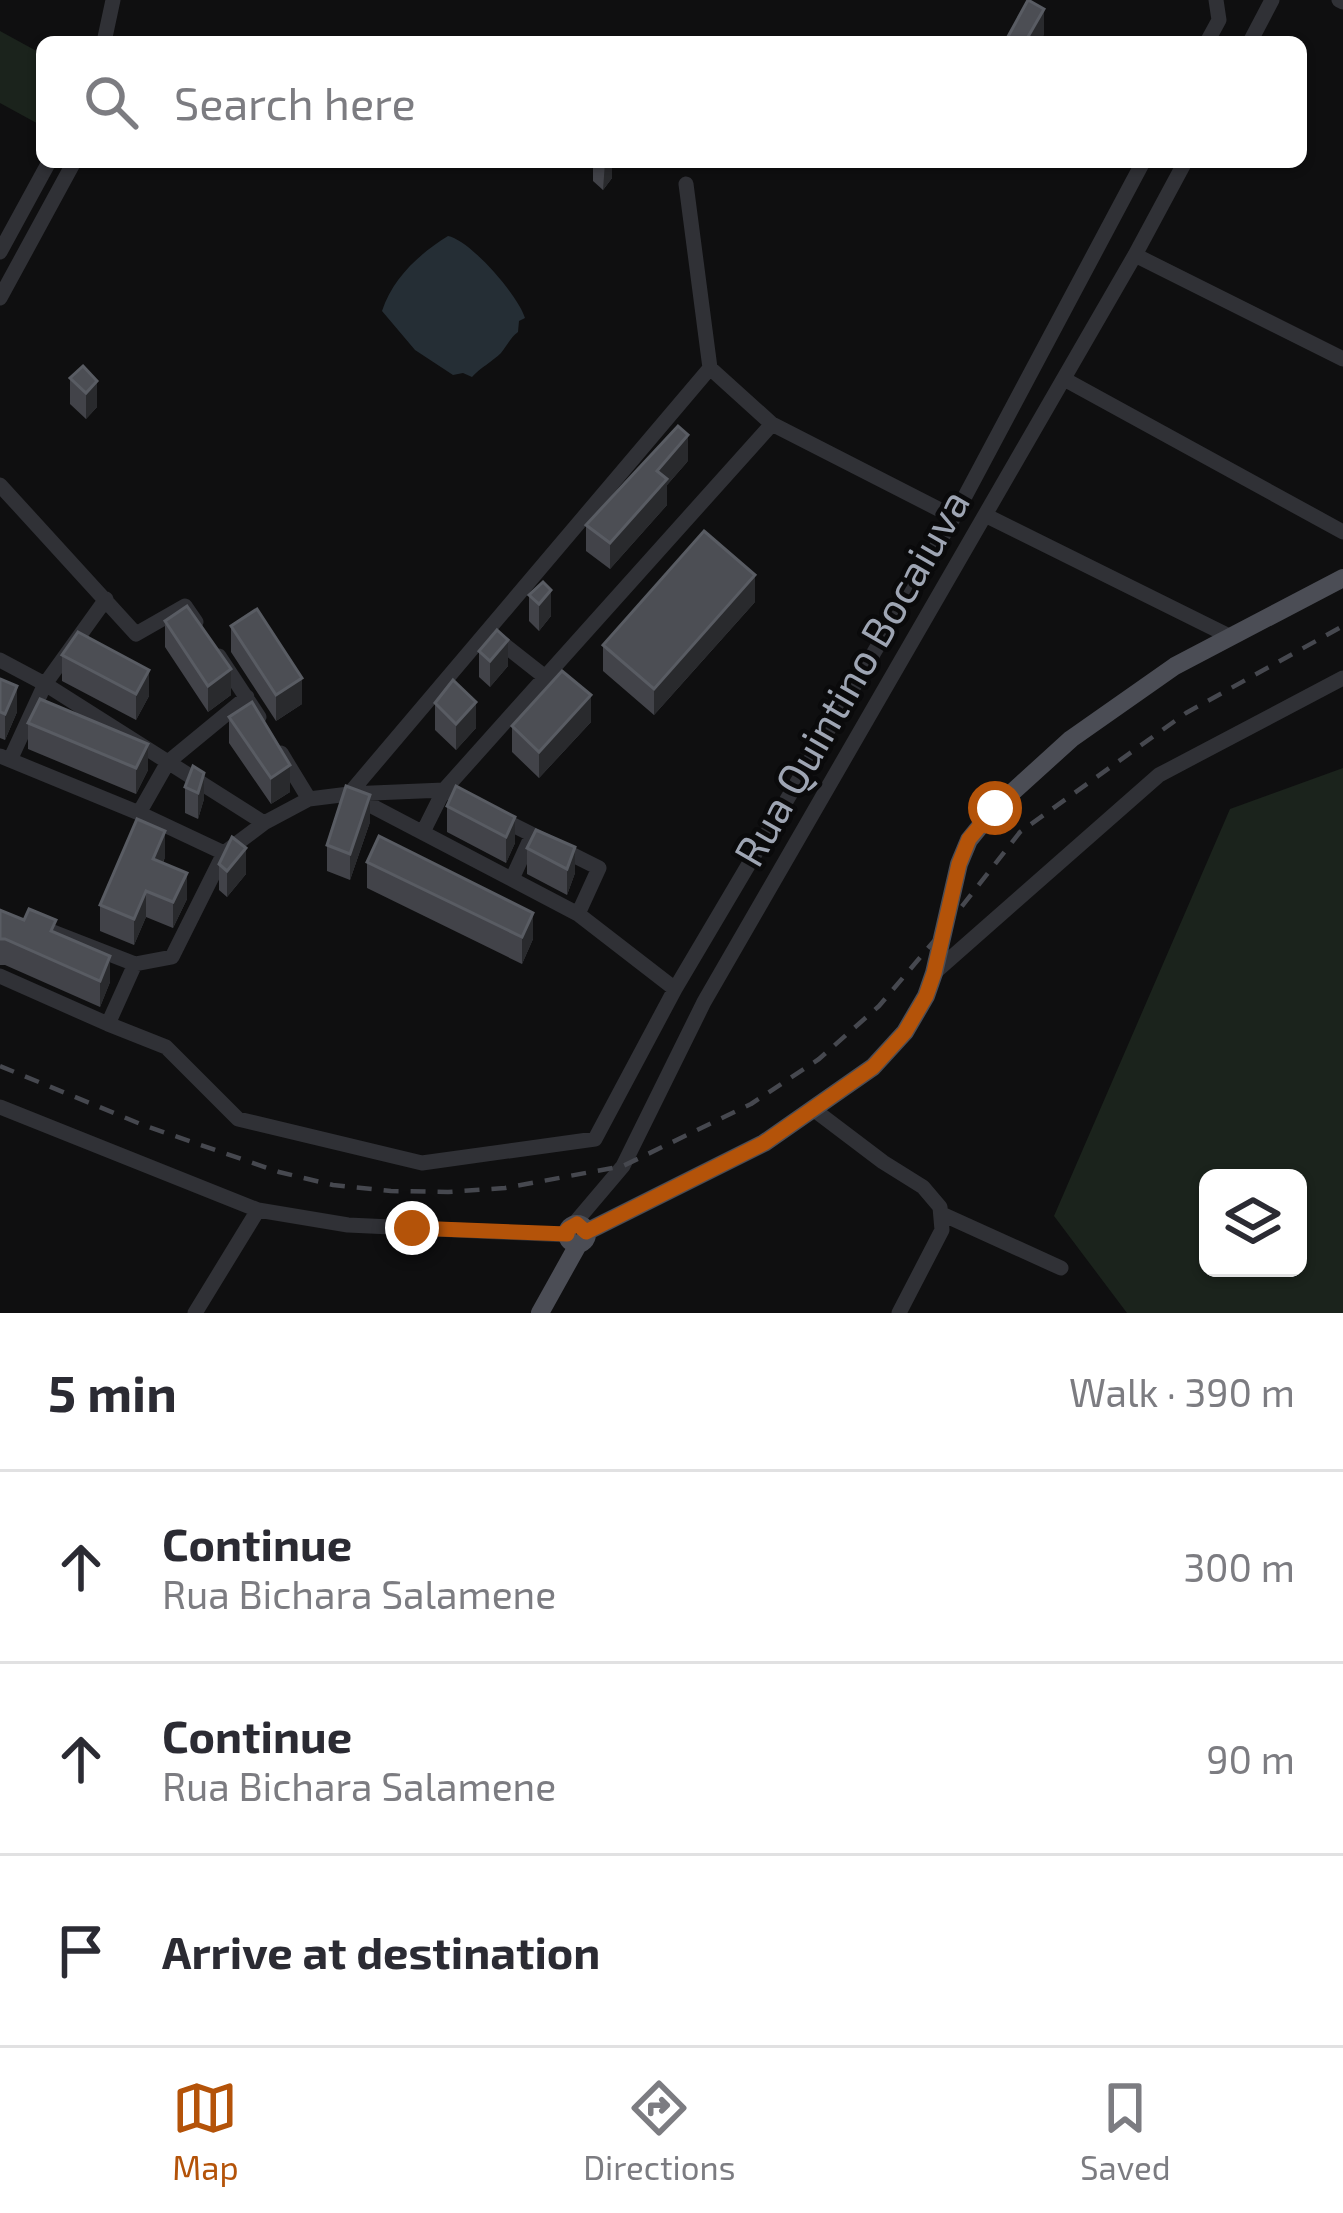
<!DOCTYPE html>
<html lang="en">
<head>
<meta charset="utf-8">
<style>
	:root { --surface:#fff; --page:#f7f7f7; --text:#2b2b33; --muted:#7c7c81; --line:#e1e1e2; --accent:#b45309 }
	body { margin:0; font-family:"Exo 2",sans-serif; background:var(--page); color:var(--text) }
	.controls { position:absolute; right:36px; bottom:36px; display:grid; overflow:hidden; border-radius:18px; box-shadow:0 3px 9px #0004 }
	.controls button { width:108px; height:108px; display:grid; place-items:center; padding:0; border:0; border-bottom:3px solid var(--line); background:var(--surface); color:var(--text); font:60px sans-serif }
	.stop { position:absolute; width:36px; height:36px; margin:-27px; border:9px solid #b45309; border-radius:50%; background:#fff }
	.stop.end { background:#b45309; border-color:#fff; box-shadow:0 3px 12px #0008 }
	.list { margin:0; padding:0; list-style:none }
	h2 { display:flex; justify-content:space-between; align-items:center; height:156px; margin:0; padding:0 48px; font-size:51px }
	h2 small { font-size:39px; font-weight:400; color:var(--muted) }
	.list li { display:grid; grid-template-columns:78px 1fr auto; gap:36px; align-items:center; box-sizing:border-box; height:192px; padding:0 48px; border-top:3px solid var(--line) }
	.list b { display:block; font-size:45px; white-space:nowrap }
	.list p { margin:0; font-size:39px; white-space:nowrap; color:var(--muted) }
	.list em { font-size:39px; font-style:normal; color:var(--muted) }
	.icon { flex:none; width:66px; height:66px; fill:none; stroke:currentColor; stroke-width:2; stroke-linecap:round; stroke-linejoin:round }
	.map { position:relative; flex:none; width:1343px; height:1313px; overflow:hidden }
	.search { position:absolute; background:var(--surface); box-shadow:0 3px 9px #0004; left:36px; right:36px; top:36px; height:132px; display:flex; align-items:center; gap:30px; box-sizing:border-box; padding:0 42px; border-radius:18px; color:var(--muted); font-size:45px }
	.sheet { height:732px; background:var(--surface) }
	nav { display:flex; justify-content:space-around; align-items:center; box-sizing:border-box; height:168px; border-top:3px solid var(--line); background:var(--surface); font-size:33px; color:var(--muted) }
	nav a { display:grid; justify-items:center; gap:6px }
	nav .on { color:var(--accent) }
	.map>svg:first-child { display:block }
	.green { fill:#1b231c; fill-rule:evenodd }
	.water { fill:#252e35 }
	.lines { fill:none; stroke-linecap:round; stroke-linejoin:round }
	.minor { stroke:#303136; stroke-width:15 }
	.major { stroke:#4b4d55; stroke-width:18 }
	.rail { stroke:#46484f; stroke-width:4.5; stroke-dasharray:15 12; stroke-linecap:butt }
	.wall { fill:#424349 }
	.shaded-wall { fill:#292a2d }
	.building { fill:#4c4e54; stroke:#595c63; stroke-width:3 }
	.route { stroke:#b45309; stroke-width:15 }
	.labels { text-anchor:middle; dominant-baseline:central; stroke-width:9; stroke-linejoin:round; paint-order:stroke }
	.street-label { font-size:42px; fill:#9ea5b3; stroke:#0a0a0b }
</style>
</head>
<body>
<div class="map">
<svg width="1343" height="1313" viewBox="0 0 1343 1313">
	<rect width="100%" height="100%" fill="#0f0f10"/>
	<path class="green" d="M 0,31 L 42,54 L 42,126 L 0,103 Z
		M 1343,768 L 1343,1313 L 1127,1313 L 1054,1216 L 1230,809 ZM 1208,1178 L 1298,1178 L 1298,1268 L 1208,1268 Z"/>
	<path class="water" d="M 448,236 C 470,240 518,295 525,318 L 519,321 L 518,332 C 510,338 507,346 501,353 C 493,361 480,368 472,377 L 463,373 L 453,375 L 415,350 L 382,311 C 393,278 419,254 448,236 Z"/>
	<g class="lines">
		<path class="minor" d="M 1339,0 L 1343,2
			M 104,42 L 113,0
			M 1207,42 L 1219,20 L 1216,0
			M 1250,42 L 1272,0
			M 0,252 L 49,162
			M 1135,255 L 1343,359
			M 0,298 L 74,162
			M 710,368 L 772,424 L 954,517 L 1143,162
			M 1064,379 L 1343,532
			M 0,485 L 136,634 L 185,606 L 196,622
			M 985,515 L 1231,637
			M 493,636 L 545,677
			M 219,656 L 259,717
			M 0,660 L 45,684 L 264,823
			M 281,753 L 309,799 L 349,794 L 444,790 L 772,424
			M 0,756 L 139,813 L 224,853
			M 10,760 L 45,684 L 106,599
			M 139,813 L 168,762 L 247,697
			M 501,819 L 599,868 L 578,914 L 349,794 L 710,368 L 686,184
			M 423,832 L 444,790 L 468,802
			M 512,879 L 532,835
			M 40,927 L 135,964 L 172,957 L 224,853 L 264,823 L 309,799
			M 934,973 L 1159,775 L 1343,678
			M 0,976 L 108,1024 L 135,964
			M 675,989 L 954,517
			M 108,1024 L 166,1047 L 238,1119 L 422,1163 L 595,1139 L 675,989 L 578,914
			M 0,1107 L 258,1210 L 348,1225 L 567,1235
			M 813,1109 L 883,1162 L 923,1187 L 940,1207 L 942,1230 L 899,1313
			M 942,1214 L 1061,1268
			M 573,1225 L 623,1166 L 704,1002 L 1135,255 L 1185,162
			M 195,1313 L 258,1210"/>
		<path class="major" d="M567 1234a10 10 0 1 1 20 0a10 10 0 1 1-20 0Z
			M 586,1232 L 764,1143 L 873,1067 L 905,1032 L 926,996 L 934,973 L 959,864 L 969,840 L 995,808 L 1071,739 L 1175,666 L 1343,578
			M 540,1313 L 579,1243"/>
		<path class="rail" d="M 0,1066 L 143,1125 L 279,1172 L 333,1185 L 391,1191 L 448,1192 L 505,1188 L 623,1166 L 751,1104 L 819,1059 L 879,1006 L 945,928 L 1020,832 L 1186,713 L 1343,626"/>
	</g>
	<path class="wall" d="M 593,162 L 612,162 L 612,178 L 603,190 L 593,181 Z
		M 83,366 L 97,407 L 86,419 L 70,404 L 70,378 Z
		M 688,461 L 667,485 L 667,505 L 610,569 L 586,551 L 586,525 Z
		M 529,595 L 551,616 L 539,631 L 529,621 Z
		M 755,602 L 654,715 L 603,671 L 603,645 Z
		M 165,621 L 231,695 L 208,712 L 165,647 Z
		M 231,626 L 302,704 L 276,721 L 231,652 Z
		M 479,651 L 508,666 L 490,687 L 479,677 Z
		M 62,655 L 149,696 L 136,720 L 62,681 Z
		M 0,679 L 17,712 L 5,740 L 0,738 Z
		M 435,703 L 476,728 L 456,750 L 435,730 Z
		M 229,717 L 290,792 L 271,804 L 229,743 Z
		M 591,722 L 539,778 L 512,752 L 512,726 Z
		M 28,723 L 148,770 L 136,794 L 28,749 Z
		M 204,773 L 204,799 L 198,819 L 185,813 L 185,787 Z
		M 456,786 L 515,843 L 506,863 L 447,832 L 447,806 Z
		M 370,822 L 350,880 L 327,871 L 327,845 Z
		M 527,848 L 575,873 L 567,895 L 527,874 Z
		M 165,857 L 163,863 L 187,899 L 173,928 L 146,917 L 134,945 L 100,931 L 100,905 Z
		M 367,862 L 533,939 L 522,964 L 367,888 Z
		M 219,864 L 246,874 L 227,897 L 219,890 Z
		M 0,910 L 56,933 L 110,982 L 100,1007 L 5,965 L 0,965 Z"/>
	<path class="shaded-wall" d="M 1044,9 L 1044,35 L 1040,42 L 1025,42 Z
		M 605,162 L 612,162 L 612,178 L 603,190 Z
		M 97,381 L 97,407 L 86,419 L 86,393 Z
		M 688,435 L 688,461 L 667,485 L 667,505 L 610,569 L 610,543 L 657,471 Z
		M 755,575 L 755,602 L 654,715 L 654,689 Z
		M 551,590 L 551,616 L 539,631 L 539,604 Z
		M 508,640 L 508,666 L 490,687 L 490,661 Z
		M 231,669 L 231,695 L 208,712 L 208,686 Z
		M 149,670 L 149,696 L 136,720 L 136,694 Z
		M 302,678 L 302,704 L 276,721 L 276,695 Z
		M 17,686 L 17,712 L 5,740 L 5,714 Z
		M 591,695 L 591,722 L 539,778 L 539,752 Z
		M 476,702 L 476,728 L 456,750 L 456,724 Z
		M 148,744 L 148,770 L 136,794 L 136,768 Z
		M 290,765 L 290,792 L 271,804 L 271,778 Z
		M 204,773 L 204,799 L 198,819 L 198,793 Z
		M 370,795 L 370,822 L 350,880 L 350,854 Z
		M 515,817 L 515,843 L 506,863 L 506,837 Z
		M 165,831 L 165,857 L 153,885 L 153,859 Z
		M 575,847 L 575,873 L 567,895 L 567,869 Z
		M 246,848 L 246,874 L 227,897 L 227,871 Z
		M 187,873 L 187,899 L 173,928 L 173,902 Z
		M 146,891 L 146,917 L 134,945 L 134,919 Z
		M 533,913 L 533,939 L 522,964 L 522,937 Z
		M 110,956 L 110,982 L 100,1007 L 100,981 Z"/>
	<path class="building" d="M 1028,0 L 1044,9 L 1025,42 L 1005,42 Z
		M 83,366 L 97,381 L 86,393 L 70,378 Z
		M 678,426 L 688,435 L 657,471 L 667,479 L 610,543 L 586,525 Z
		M 704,531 L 755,575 L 654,689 L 603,645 Z
		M 543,582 L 551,590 L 539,604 L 529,595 Z
		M 187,606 L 231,669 L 208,686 L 165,621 Z
		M 257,609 L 302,678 L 276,695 L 231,626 Z
		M 497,630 L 508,640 L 490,661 L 479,651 Z
		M 78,632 L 149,670 L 136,694 L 62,655 Z
		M 562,671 L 591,695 L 539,752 L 512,726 Z
		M 0,679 L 17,686 L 5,714 L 0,712 Z
		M 453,680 L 476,702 L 456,724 L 435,703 Z
		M 40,699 L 148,744 L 136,768 L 28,723 Z
		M 252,702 L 290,765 L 271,778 L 229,717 Z
		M 193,766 L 204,773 L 198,793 L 185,787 Z
		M 346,786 L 370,795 L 350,854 L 327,845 Z
		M 456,786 L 515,817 L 506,837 L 447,806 Z
		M 137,819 L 165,831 L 153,859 L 187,873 L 173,902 L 146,891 L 134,919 L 100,905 Z
		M 536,830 L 575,847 L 567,869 L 527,848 Z
		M 379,836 L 533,913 L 522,937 L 367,862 Z
		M 232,837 L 246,848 L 227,871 L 219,864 Z
		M 29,909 L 56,920 L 51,931 L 110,956 L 100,981 L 5,939 L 0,939 L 0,910 L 24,920 Z"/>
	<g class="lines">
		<path class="route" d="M 412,1228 L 567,1234 L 568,1229 L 577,1224 L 586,1232 L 764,1143 L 873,1067 L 905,1032 L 926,996 L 934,973 L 959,864 L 969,839 L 995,808"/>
	</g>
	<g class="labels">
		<g class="street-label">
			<text transform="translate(850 677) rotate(-60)">Rua Quintino Bocaiuva</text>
		</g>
	</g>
</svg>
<div class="controls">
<button><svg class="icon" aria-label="layers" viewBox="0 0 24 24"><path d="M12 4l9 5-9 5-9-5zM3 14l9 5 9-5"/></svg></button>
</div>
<div class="stop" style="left:995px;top:808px"></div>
<div class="stop end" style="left:412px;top:1228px"></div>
<div class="search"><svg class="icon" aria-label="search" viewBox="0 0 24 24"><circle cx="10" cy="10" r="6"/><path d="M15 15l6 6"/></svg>Search here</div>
</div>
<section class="sheet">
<h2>5 min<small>Walk · 390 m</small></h2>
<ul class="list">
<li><svg class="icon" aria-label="ahead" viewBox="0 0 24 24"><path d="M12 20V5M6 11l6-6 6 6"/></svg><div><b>Continue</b><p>Rua Bichara Salamene</p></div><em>300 m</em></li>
<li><svg class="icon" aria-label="ahead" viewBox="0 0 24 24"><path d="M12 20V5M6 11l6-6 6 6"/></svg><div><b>Continue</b><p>Rua Bichara Salamene</p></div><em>90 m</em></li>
<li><svg class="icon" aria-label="arrive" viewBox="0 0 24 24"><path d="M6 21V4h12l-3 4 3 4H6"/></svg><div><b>Arrive at destination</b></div></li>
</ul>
</section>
<nav>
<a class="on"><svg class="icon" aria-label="map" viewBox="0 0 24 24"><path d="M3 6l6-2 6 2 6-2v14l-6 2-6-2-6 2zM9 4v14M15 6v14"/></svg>Map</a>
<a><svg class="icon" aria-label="directions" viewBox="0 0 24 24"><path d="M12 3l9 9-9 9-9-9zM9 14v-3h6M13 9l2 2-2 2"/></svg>Directions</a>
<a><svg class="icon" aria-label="saved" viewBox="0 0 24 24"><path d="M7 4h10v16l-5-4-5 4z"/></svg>Saved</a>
</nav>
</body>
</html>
